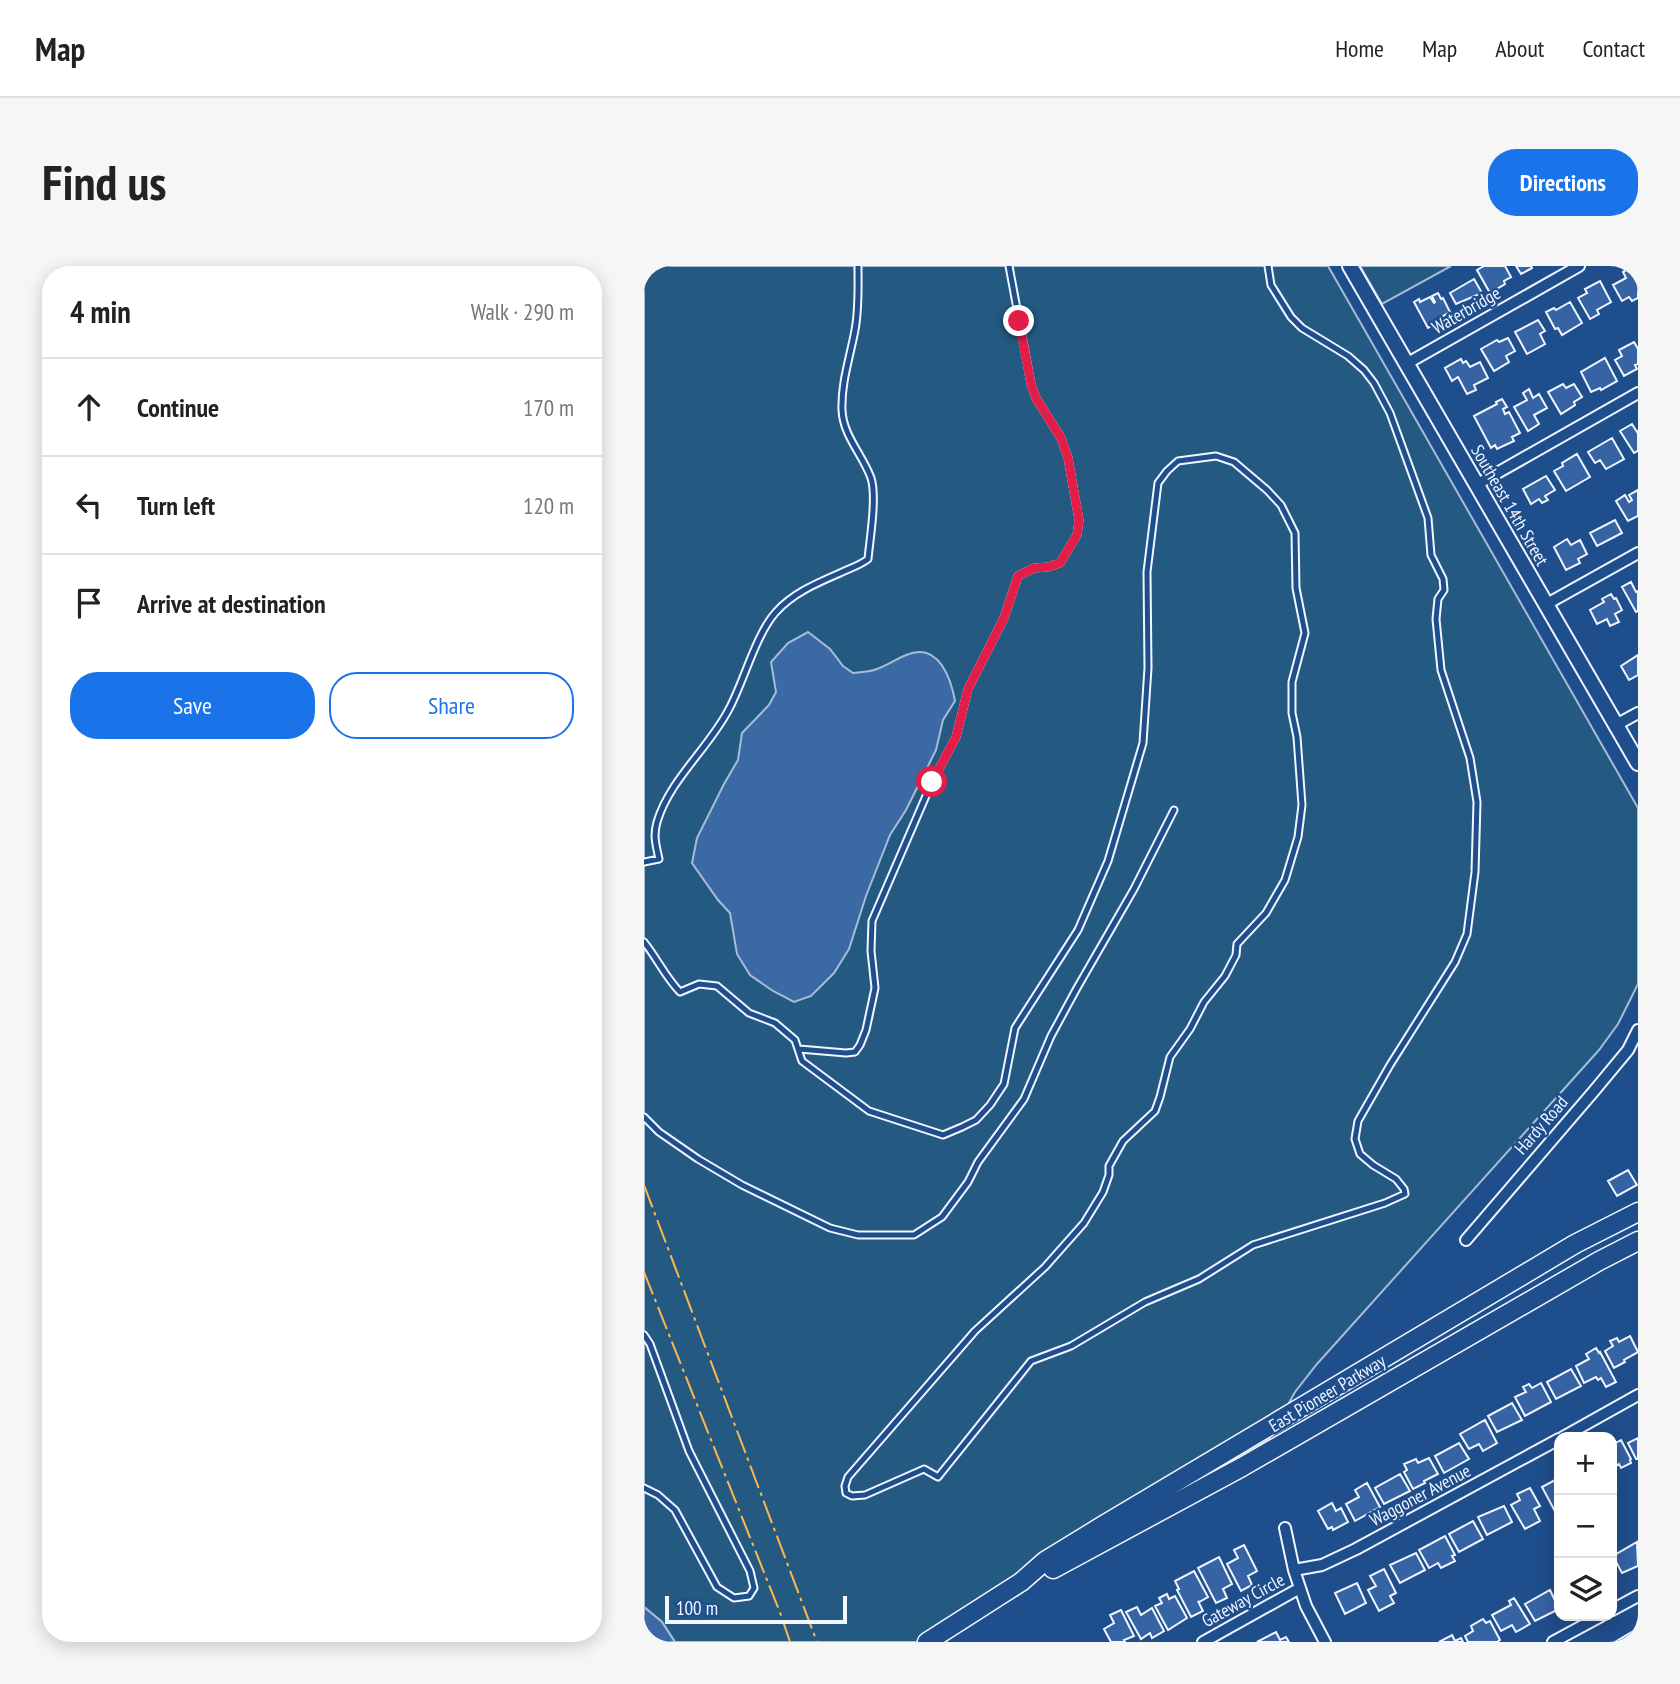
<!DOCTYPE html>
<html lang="en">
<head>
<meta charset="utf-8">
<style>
	:root { --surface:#fff; --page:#f6f6f6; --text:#222; --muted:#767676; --line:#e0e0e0; --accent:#1a73e8 }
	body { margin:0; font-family:"PT Sans Narrow",sans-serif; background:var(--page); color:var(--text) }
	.controls { position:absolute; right:21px; bottom:21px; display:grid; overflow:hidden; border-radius:14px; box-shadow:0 4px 18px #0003 }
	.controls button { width:63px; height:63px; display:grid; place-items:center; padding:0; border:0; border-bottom:2px solid var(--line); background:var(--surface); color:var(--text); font:35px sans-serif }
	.scale { position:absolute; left:21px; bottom:18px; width:182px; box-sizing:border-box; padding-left:7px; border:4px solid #f2f6ff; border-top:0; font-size:19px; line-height:24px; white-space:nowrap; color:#f2f6ff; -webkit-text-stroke:5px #1f4e8c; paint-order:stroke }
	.stop { position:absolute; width:21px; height:21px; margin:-16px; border:5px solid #e11d48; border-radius:50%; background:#fff }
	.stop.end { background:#e11d48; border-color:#fff; box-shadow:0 2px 7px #0008 }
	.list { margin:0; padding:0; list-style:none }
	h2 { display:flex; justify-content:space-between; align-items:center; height:91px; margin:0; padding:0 28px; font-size:30px }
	h2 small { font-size:23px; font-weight:400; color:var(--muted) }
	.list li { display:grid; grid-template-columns:46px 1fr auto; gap:21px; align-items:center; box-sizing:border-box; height:98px; padding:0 28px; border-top:2px solid var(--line) }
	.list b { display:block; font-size:26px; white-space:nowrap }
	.list em { font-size:23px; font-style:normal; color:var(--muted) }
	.actions { display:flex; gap:14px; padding:21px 28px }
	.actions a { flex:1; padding:16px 0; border:2px solid var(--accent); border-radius:28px; text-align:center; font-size:24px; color:var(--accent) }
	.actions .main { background:var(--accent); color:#fff }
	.icon { flex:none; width:38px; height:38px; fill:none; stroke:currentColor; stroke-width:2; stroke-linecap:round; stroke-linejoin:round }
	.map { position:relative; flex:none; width:994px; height:1376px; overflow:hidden; border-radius:28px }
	header { display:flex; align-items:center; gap:42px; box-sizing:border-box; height:98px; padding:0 35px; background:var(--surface); border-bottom:2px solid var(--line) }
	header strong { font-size:33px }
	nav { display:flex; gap:38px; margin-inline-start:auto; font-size:24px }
	.intro { display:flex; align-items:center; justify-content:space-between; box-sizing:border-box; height:168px; padding:0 42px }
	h1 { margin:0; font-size:49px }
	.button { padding:18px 32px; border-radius:28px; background:var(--accent); color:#fff; font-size:24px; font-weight:700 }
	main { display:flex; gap:42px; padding:0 42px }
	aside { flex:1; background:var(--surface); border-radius:28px; box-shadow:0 4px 18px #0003 }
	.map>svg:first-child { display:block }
	.green { fill:#245a82; stroke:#a8bbd7; stroke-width:2 }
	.water { fill:#3b69a3; stroke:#a8bbd7; stroke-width:2 }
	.building { fill:#3563a3; stroke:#f2f6ff; stroke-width:2 }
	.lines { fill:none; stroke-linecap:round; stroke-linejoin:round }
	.service-casing { stroke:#f2f6ff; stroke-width:9 }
	.minor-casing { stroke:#f2f6ff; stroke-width:14 }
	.tertiary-casing { stroke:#f2f6ff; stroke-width:18 }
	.primary-casing { stroke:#f2f6ff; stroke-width:21 }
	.service { stroke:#1f4e8c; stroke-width:5 }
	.minor { stroke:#1f4e8c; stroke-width:10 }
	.tertiary { stroke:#1f4e8c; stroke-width:14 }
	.primary { stroke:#1f4e8c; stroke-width:18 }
	.power { stroke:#ffb74d; stroke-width:2; stroke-dasharray:24 5 3.5 5; stroke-linecap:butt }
	.route { stroke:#e11d48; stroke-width:9 }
	.labels { text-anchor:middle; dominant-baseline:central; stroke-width:5; stroke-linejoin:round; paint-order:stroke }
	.street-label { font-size:18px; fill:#f2f6ff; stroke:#1f4e8c }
</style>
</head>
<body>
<header>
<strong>Map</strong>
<nav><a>Home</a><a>Map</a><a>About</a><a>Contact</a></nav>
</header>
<div class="intro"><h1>Find us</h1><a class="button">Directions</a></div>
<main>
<aside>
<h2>4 min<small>Walk · 290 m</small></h2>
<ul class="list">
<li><svg class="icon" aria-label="ahead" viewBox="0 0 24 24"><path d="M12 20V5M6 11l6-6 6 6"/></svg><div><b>Continue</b></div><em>170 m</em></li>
<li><svg class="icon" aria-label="left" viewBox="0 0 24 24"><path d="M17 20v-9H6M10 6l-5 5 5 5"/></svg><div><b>Turn left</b></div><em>120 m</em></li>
<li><svg class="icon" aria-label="arrive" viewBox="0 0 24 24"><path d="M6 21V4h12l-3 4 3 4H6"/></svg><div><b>Arrive at destination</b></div></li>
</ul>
<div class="actions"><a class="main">Save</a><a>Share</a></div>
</aside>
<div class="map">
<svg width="994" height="1376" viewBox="0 0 994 1376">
	<rect width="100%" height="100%" fill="#1f4e8c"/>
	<path class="green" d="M 0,0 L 684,0 L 994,542 L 994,718 L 974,758 L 955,784 L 673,1098 L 651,1126 L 625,1173 L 410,1295 L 280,1376 L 31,1376 L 18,1356 L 0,1341 Z
		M 716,0 L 807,0 L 738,38 Z"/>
	<path class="water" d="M 164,366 L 186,383 L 199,400 L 209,407 C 216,406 224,406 230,404 C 243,400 253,392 265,388 C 295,377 307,413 311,435 L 299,454 L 292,484 L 262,544 L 246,569 L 222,630 L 205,683 L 190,707 L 167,730 L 150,736 L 129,725 L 106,709 L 93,688 L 86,647 L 74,634 L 48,597 L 53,572 L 80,518 L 94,494 L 98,467 L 125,439 L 132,426 L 127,396 L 144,377 Z
		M 0,1341 L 18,1356 L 31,1376 L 0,1376 Z"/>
	<path class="building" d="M 840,0 L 861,0 L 867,11 L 860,15 L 861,18 L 846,27 L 833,4 Z
		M 872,0 L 887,0 L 888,2 L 877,8 Z
		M 990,0 L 994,7 L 994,32 L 988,35 L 985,31 L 978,35 L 969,19 L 982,12 L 979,6 Z
		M 830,13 L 838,27 L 812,38 L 806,27 Z
		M 956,15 L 967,36 L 953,44 L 955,48 L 946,53 L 934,32 L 943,27 L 941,23 Z
		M 794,27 L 797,33 L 799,32 L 806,46 L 799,50 L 801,53 L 784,62 L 770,36 L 775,33 L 776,36 L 786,31 L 790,37 L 791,36 L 788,30 Z
		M 926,36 L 938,57 L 918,69 L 914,62 L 911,63 L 902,46 L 910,42 L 912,44 Z
		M 894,54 L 901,65 L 896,68 L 901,78 L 883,88 L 871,66 Z
		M 864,72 L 871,85 L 862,90 L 865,96 L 850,105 L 837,83 L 853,74 L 855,76 Z
		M 990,76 L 994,83 L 994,98 L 991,99 L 993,103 L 980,110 L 971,94 L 978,90 L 975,84 Z
		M 961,92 L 973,115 L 957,124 L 956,122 L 947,126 L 937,106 Z
		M 817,93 L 819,97 L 822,95 L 826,101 L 836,96 L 844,112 L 830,119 L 832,124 L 823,128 L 814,111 L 808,115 L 801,102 Z
		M 919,118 L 922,122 L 930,118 L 938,131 L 930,136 L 931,139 L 917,148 L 904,126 Z
		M 885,123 L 889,132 L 895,128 L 903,142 L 890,149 L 895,158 L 884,165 L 870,141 L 883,134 L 879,127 Z
		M 858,133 L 863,141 L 859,143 L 861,148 L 865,146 L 876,167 L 868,171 L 870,175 L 853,183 L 851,179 L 847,182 L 830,150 L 853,138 L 852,136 Z
		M 988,158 L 993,166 L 994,165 L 994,185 L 990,187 L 976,165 Z
		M 968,172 L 980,193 L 962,203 L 956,194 L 951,197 L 944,186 Z
		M 933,188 L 946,211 L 922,225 L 910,205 L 919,200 L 918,197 Z
		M 902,210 L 911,224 L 901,230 L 904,234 L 898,237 L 895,233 L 887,238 L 879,223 Z
		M 994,224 L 994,250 L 984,255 L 972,235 L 981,229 L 985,236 L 988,234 L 985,229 Z
		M 971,254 L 978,267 L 953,280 L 946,267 Z
		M 923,273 L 927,279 L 936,274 L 943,288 L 934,293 L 936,297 L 922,304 L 910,281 Z
		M 987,316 L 992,326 L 994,325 L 994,345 L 992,346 L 978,321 Z
		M 967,328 L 970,333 L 972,332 L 978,344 L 971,348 L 975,356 L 966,360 L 963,353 L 953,358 L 946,344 L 960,336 L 958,333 Z
		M 994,389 L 994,409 L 985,414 L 977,400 Z
		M 984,904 L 993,919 L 973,930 L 964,915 Z
		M 986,1070 L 994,1086 L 980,1094 L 981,1096 L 970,1102 L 961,1085 L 969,1080 L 966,1075 L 973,1072 L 975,1076 Z
		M 952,1082 L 955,1087 L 956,1086 L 972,1116 L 962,1121 L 957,1112 L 954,1114 L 952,1111 L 940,1117 L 932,1100 L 945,1093 L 942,1088 Z
		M 927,1103 L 937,1120 L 912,1133 L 903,1116 Z
		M 897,1117 L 907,1136 L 881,1150 L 871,1131 L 882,1126 L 879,1121 L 885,1118 L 888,1122 Z
		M 868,1137 L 878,1154 L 853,1166 L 844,1150 Z
		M 841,1154 L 853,1177 L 839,1185 L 835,1178 L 825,1183 L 816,1168 Z
		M 994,1172 L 994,1193 L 992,1193 L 984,1177 Z
		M 977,1174 L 987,1193 L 986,1194 L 987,1197 L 977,1202 L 975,1198 L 968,1203 L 968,1179 Z
		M 815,1177 L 825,1193 L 800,1207 L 791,1190 Z
		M 785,1192 L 794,1208 L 780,1215 L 781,1217 L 769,1223 L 760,1206 L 763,1204 L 760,1198 L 772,1193 L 774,1197 Z
		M 756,1208 L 766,1225 L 740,1238 L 731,1222 Z
		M 915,1212 L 915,1250 L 914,1251 L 898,1221 Z
		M 723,1217 L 736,1241 L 711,1255 L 702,1238 L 715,1231 L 711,1224 Z
		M 886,1222 L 896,1240 L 890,1243 L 896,1255 L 881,1263 L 867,1239 L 876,1234 L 873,1228 Z
		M 688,1237 L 692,1245 L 697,1242 L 704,1256 L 689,1264 L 688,1261 L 684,1263 L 674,1245 Z
		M 860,1240 L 868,1256 L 843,1269 L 834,1251 Z
		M 829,1255 L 839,1273 L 815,1286 L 805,1268 Z
		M 801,1270 L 811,1289 L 808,1290 L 811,1295 L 797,1302 L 794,1297 L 785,1302 L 775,1284 Z
		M 993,1276 L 994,1300 L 978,1307 L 969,1290 Z
		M 600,1279 L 613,1305 L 604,1310 L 608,1319 L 597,1325 L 583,1298 L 594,1292 L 590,1284 Z
		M 772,1287 L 781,1304 L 756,1317 L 746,1299 Z
		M 575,1291 L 588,1318 L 579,1323 L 583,1332 L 572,1337 L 554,1302 Z
		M 740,1303 L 752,1327 L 746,1330 L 750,1337 L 735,1345 L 724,1324 L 732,1320 L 726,1310 Z
		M 550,1305 L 564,1331 L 555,1336 L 554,1335 L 559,1345 L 547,1351 L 533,1324 L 535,1323 L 531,1315 Z
		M 713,1317 L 722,1337 L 701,1348 L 691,1327 Z
		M 906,1324 L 915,1343 L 891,1355 L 881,1338 Z
		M 523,1328 L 525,1333 L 531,1330 L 543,1352 L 524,1364 L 511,1340 L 518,1337 L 515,1332 Z
		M 870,1332 L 886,1358 L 872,1366 L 868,1359 L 857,1365 L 848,1349 L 867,1339 L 865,1335 Z
		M 493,1341 L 497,1349 L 508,1342 L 520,1365 L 508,1372 L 506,1367 L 497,1373 L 482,1346 Z
		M 477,1344 L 490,1370 L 480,1374 L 481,1376 L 467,1376 L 460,1363 L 470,1357 L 466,1349 Z
		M 839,1353 L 842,1357 L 846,1355 L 856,1374 L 853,1376 L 824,1376 L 821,1370 L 829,1365 L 827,1360 Z
		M 993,1363 L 994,1376 L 971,1376 Z
		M 632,1366 L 636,1374 L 642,1371 L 645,1376 L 613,1376 Z
		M 808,1369 L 811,1375 L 817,1372 L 819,1376 L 795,1376 Z"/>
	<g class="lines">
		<g class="service-casing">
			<path id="service" d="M 0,596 L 15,593 C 12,579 9,570 13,556 C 26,513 65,482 85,443 C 100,415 112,368 132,346 C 149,327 173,317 196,307 C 206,302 215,300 224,293 C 226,272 233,231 227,212 C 219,189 199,170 198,144 C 197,117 206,91 211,64 C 215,43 214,21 214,0
				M 0,676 C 13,692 22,712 36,726 L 55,718 L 73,720 L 105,747 L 131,757 L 151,774 L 158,795 L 225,845 L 299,869 L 318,861 L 332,854 L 346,839 L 360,818 L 371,762 L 434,664 L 464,595 L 499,477 L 504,402 L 503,306 L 514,217 L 523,205 L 534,195 L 572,190 L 590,196 L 623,224 L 637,239 L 651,267 L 652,322 L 661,367 L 648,416 L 648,447 L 653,471 L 658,539 L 654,571 L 641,614 L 622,647 L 593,678 L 592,689 L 581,710 L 560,736 L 546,763 L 526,791 L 516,831 L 511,845 L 479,875 L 465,900 L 465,909 L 459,926 L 440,957 L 401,1001 L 331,1065 L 204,1211 L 201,1220 L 202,1227 L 208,1230 L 221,1229 L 280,1203 L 294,1211 L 387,1095 L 427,1080 L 501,1036 L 555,1013 L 609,979 L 741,937 L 761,928 L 760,923 L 752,913 L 729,899 L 716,888 L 711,873 L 714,855 L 746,799 L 811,696 L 823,668 L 831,606 L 833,536 L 826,492 L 797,404 L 792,353 L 794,333 L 800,324 L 799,313 L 787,289 L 784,252 L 746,147 L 730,117 L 720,104 L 704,90 L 658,62 L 647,51 L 627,19 L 624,0
				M 155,783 L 202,787 L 211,786 L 216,779 L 222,764 L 231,722 L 227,685 L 228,655 L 288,516 L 312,471 L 324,423 L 360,352 L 374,310 L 390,302 L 404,301 L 416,297 L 433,269 L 435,254 L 424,192 L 417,172 L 392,132 L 387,118 L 365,0
				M 0,851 L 15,866 L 54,893 L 98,919 L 186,962 L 214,969 L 270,969 L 298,951 L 324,916 L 334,896 L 380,833 L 407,770 L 433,722 L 490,623 L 530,544
				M 0,1069 L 6,1078 L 45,1185 L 106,1305 L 110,1322 L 105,1330 L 90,1332 L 73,1321 L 31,1244 L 14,1229 L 0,1222"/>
		</g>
		<g class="minor-casing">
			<path id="minor" d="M 762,98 L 935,0
				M 832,219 L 994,127
				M 901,339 L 994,287
				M 972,459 L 994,447
				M 822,974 L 950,825 L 984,784 L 994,764
				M 919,1171 L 994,1129
				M 641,1262 L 650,1304 L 662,1340 L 681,1376
				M 650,1304 L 678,1299 L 712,1283 L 915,1173
				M 968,1344 L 994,1330
				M 559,1376 L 656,1322
				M 909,1376 L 957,1350"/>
		</g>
		<g class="tertiary-casing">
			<path id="tertiary" d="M 706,0 L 994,497"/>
		</g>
		<g class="primary-casing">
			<path id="primary" d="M 409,1303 L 598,1201 L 955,995 L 994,975
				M 283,1376 L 377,1316 L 401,1295 L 458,1260 L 931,978 L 994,946"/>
		</g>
		<use href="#service" class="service"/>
		<use href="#minor" class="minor"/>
		<use href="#tertiary" class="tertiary"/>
		<use href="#primary" class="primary"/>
		<path class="power" d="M 0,919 L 173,1376
			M 0,1006 L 137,1349 L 146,1376"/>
	</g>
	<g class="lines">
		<path class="route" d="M 288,516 L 312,471 L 324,423 L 360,352 L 374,310 L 390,302 L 404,301 L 416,297 L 433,269 L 435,254 L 424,192 L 417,172 L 392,132 L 387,118 L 375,55"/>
	</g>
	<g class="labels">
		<g class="street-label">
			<text transform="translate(822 44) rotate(-30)">Waterbridge</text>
			<text transform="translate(866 239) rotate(60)">Southeast 14th Street</text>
			<text transform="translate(897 859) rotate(-49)">Hardy Road</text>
			<text transform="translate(683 1127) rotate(-31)">East Pioneer Parkway</text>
			<text transform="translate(776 1229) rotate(-28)">Waggoner Avenue</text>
			<text transform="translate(599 1334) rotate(-29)">Gateway Circle</text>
		</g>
	</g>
</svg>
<div class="controls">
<button>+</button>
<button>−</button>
<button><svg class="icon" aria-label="layers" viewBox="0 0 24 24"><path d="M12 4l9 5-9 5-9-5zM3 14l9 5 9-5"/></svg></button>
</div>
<div class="scale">100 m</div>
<div class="stop" style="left:288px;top:516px"></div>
<div class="stop end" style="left:375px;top:55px"></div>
</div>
</main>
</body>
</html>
